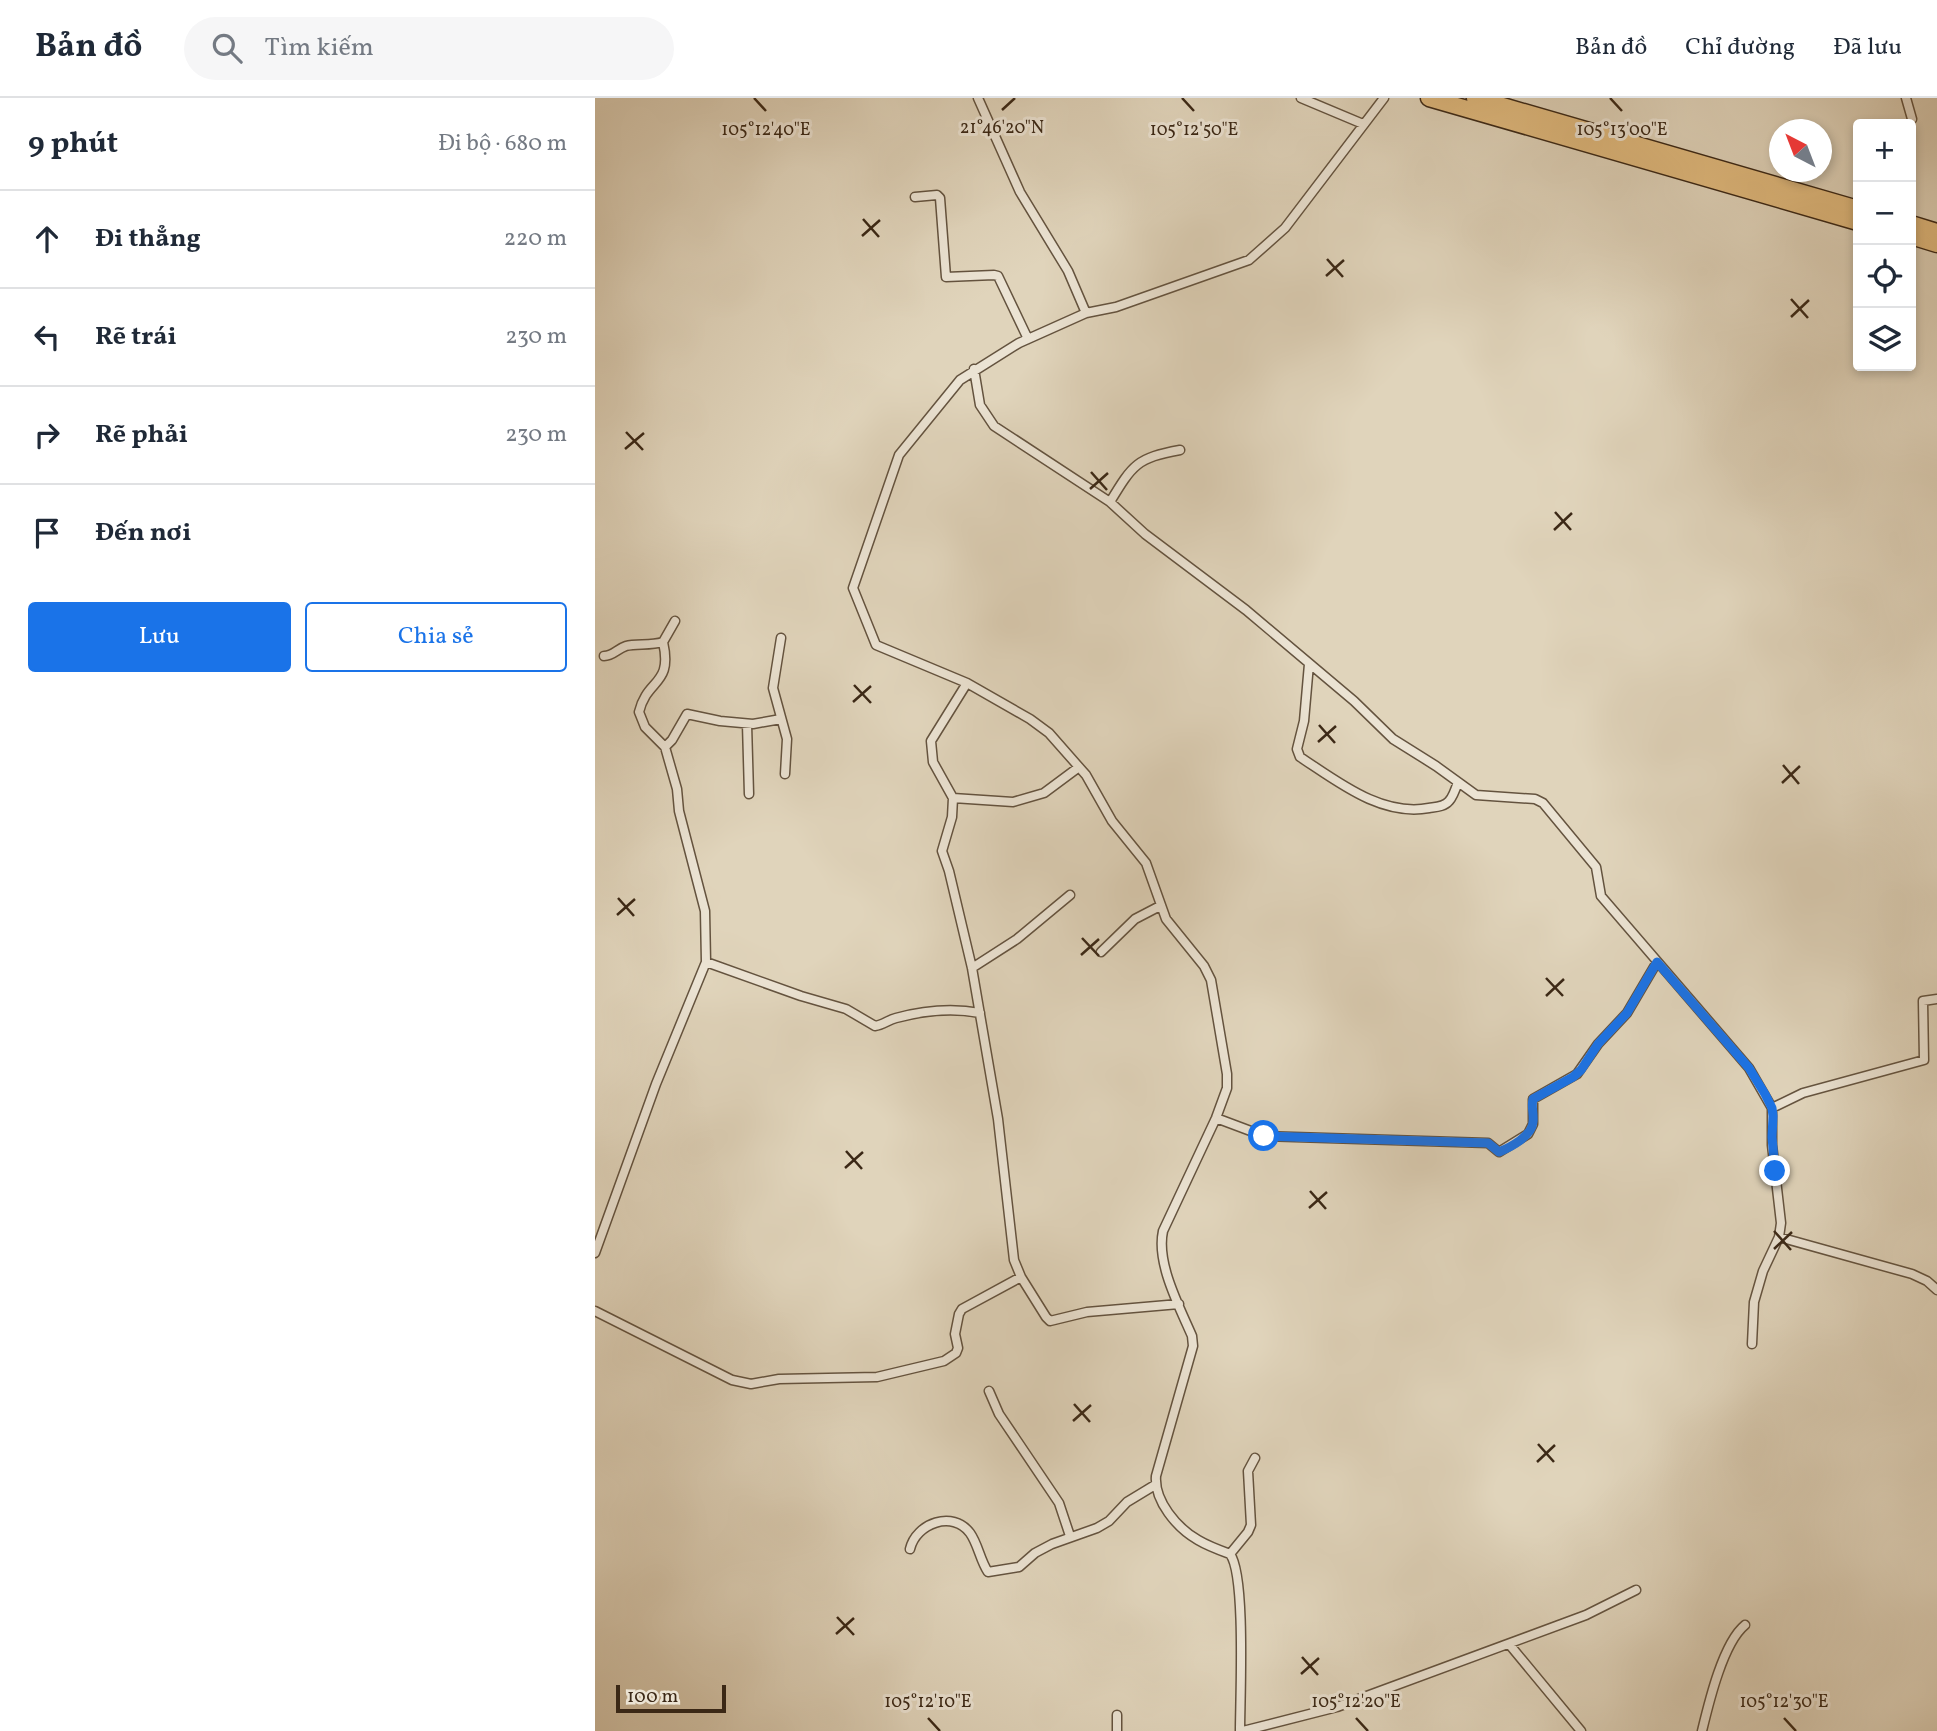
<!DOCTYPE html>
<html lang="vi">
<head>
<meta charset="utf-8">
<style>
	:root { --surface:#fff; --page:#f6f6f7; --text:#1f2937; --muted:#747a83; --line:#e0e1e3; --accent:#1a73e8 }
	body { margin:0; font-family:Vollkorn,serif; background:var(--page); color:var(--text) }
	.controls { position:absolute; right:21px; top:21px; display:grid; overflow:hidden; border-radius:7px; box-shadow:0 4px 10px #0003 }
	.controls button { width:63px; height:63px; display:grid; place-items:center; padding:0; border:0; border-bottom:2px solid var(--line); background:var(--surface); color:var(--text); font:35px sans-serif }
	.compass { position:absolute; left:1174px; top:21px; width:63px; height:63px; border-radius:50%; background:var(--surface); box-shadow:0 4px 10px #0003; rotate:318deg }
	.scale { position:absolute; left:21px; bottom:18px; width:110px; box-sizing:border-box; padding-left:7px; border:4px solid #3b2816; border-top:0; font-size:19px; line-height:24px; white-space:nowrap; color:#3b2816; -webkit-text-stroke:5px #ebe3d3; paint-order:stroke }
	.stop { position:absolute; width:21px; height:21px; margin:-16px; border:5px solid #1a73e8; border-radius:50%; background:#fff }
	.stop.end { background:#1a73e8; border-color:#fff; box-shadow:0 2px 7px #0008 }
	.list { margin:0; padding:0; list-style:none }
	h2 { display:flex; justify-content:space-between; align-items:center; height:91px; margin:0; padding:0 28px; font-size:30px }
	h2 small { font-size:23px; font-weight:400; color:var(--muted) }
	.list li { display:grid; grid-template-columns:46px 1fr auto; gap:21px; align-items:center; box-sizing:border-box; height:98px; padding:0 28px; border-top:2px solid var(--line) }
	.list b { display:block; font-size:26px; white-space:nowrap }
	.list em { font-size:23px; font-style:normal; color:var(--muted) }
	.actions { display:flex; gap:14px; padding:21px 28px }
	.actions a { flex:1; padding:16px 0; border:2px solid var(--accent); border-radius:7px; text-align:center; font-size:24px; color:var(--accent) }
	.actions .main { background:var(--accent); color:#fff }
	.icon { flex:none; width:38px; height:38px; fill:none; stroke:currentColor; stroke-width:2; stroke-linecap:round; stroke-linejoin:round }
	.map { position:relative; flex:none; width:1342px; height:1633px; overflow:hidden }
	header { display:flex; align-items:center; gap:42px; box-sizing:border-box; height:98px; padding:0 35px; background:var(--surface); border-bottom:2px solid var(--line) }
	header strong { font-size:33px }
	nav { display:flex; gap:38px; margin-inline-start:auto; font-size:24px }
	.search { width:490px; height:63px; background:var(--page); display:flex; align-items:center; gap:18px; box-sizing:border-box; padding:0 24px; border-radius:38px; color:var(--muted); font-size:26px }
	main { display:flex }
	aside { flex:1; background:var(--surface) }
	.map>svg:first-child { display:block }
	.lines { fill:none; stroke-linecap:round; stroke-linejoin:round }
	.street-casing { stroke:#64533f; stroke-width:11 }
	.highway-casing { stroke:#3b2816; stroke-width:19 }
	.street { stroke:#ebe3d3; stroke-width:8 }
	.highway { stroke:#e0ba7e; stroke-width:16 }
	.route { stroke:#1a73e8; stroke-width:9 }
	.ticks { fill:none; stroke:#3b2816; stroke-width:2.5 }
	.ticks-label { font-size:18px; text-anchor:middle; fill:#3b2816; stroke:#ebe3d3; stroke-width:6; stroke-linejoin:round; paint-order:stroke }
</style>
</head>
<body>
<header>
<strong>Bản đồ</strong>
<div class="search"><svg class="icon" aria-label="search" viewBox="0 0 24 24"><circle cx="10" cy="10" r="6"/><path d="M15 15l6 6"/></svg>Tìm kiếm</div>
<nav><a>Bản đồ</a><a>Chỉ đường</a><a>Đã lưu</a></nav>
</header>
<main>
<aside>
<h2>9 phút<small>Đi bộ · 680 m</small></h2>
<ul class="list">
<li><svg class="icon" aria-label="ahead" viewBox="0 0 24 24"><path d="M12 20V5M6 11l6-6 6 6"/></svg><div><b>Đi thẳng</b></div><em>220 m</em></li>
<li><svg class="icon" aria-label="left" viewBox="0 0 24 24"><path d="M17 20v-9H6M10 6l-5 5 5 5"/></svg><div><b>Rẽ trái</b></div><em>230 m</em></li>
<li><svg class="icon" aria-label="right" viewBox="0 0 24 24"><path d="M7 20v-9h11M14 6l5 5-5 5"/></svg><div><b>Rẽ phải</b></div><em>230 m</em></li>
<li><svg class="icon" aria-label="arrive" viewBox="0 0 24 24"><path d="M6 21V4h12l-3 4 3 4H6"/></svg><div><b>Đến nơi</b></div></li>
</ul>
<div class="actions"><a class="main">Lưu</a><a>Chia sẻ</a></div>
</aside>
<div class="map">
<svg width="1342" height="1633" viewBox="0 0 1342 1633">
	<rect width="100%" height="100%" fill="#e0d4bb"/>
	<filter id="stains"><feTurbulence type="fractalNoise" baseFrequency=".00286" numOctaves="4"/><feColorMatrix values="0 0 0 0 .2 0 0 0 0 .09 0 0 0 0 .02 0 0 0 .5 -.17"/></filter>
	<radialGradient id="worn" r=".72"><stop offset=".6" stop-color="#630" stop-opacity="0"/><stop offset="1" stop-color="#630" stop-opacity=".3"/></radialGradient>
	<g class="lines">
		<g class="street-casing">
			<path id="street" d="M 383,0 L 425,94 L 473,173 L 491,215
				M 706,0 L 768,26
				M 1311,0 L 1317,21
				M 320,99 L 342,97 L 345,100 L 351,179 L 399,177 L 403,178 L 433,241
				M 379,271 L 385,307 L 399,328 L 515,404 L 550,436 L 651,512 L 759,603 L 798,641 L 841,668 L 881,697 L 940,701 L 948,705 L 1001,769 L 1006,798 L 1154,970 L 1177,1010 L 1177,1047 L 1186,1125 L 1184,1139 L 1168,1173 L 1159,1204 L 1157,1246
				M 515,404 C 538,366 542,360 585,352
				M 186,540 L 178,590 L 192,641 L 190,676
				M 9,558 C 18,558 22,551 31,548 C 41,545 55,548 68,544
				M 714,566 L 709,623 L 702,651 L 705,659 C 742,683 786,719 834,710 C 840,709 849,709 854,703 C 858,699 861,690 863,684
				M 372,585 L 336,643 L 338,664 L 358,700 L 357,719 L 347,753 L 354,773 L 377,870 L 403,1021 L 419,1162 L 426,1179 L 451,1219 L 455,1223 L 492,1214 L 584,1206
				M 152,626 L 154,696
				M 70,649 L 77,642 L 92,616 L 125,623 L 158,626 L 186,621
				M 358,700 L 418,704 L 449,695 L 484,669
				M 506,854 L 540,821 L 565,808
				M 111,864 L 206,898 L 251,911 L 280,928 C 288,927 293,922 301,920 C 327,913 358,910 385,915
				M 377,870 L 422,841 L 475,797
				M 1177,1010 L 1208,995 L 1329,962 L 1328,903 L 1342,901
				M 621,1020 L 669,1038 L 893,1045 L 904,1054 L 933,1036 L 938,1026 L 938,1001 L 982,976 L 1003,946 L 1032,915 L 1062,864
				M 1184,1139 L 1317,1176 L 1332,1183 L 1342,1192
				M 0,1155 L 61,986 L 111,864 L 110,813 L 84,713 L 82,691 L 70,649 L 50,629 L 44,614 C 52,580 78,588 68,544 L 80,523
				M 0,1213 L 137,1282 L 156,1286 L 184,1281 L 282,1279 L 349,1263 L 361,1255 L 363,1250 L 360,1236 L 364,1216 L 367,1211 L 426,1179
				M 394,1293 L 404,1316 L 464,1405 L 475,1438
				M 315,1451 C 321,1425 358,1412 375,1435 C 383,1446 385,1462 393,1474 L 424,1469 L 440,1455 L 457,1446 L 502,1430 L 514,1423 L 532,1404 L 560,1387
				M 635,1456 L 653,1434 L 656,1427 L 653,1373 L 660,1360
				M 914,1546 L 986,1633
				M 522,1633 L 522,1617
				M 645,1633 C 645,1601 651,1477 635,1456 C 624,1452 613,1448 603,1442 C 582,1430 559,1403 561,1378 L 598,1248 L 597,1238 C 584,1208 561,1165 568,1133 L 621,1020 L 632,990 L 632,976 L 616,882 L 609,868 L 571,821 L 551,765 L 517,723 L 491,677 L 454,635 L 435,621 L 372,585 L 281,547 L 258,490 L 304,357 L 365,282 L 424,245 L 491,215 L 521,209 L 654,162 L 690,130 L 789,0
				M 648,1633 L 742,1609 L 991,1517 L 1041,1492
				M 1107,1633 C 1114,1604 1128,1545 1150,1527"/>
		</g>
		<g class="highway-casing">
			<path id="highway" d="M 834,0 L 1263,124
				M 880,0 L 1263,111
				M 1316,126 L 1342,134
				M 1316,138 L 1342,146"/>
		</g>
		<use href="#street" class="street"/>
		<use href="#highway" class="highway"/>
	</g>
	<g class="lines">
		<path class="route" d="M 669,1038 L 893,1045 L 904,1054 C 916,1049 937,1038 938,1024 C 939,1016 936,1008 938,1001 L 978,979 L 986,972 L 1003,946 L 1032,915 L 1062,864 L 1154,970 L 1170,996 L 1177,1010 L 1178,1018 L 1177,1039 L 1180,1073"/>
	</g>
	<path class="ticks" d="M 159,0 L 171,13M 587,0 L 599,13M 1015,0 L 1027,13M 407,12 L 420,0M 268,121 L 284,139M 267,138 L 285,122M 732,161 L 748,179M 731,178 L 749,162M 1196,201 L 1213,220M 1196,219 L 1214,202M 31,334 L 48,352M 30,351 L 49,335M 496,374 L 512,392M 495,391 L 513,375M 960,414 L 976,432M 959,432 L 977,415M 259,587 L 276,605M 258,604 L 276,588M 724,627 L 740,645M 723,644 L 741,628M 1188,667 L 1204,686M 1187,685 L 1205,668M 23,800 L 39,818M 22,817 L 40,801M 487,840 L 504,858M 486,857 L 504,841M 951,880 L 968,898M 951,898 L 969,881M 251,1053 L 267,1071M 250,1070 L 268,1054M 715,1093 L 731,1111M 714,1110 L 732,1094M 1179,1133 L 1196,1152M 1179,1151 L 1197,1134M 479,1306 L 495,1324M 478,1323 L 496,1307M 943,1346 L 959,1364M 942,1364 L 960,1347M 242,1519 L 259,1537M 241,1536 L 259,1520M 707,1559 L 723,1577M 706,1576 L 724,1560M 333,1620 L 345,1633M 761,1620 L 773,1633M 1189,1620 L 1201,1633"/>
	<g class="ticks-label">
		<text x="407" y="35">21°46'20"N</text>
		<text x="171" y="37">105°12'40"E</text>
		<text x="599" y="37">105°12'50"E</text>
		<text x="1027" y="37">105°13'00"E</text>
		<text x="333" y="1609">105°12'10"E</text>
		<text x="761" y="1609">105°12'20"E</text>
		<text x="1189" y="1609">105°12'30"E</text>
	</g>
	<rect width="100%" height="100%" filter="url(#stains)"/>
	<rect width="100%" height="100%" fill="url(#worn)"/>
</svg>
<div class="controls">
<button>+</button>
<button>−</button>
<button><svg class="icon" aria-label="locate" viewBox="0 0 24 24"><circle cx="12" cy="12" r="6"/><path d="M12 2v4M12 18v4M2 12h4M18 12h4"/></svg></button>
<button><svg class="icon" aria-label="layers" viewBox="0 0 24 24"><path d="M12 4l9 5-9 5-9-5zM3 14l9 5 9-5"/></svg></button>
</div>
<svg class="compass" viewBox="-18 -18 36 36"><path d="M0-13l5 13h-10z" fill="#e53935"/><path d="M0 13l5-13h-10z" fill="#747a83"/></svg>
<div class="scale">100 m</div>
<div class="stop" style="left:669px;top:1038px"></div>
<div class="stop end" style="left:1180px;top:1073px"></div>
</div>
</main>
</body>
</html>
